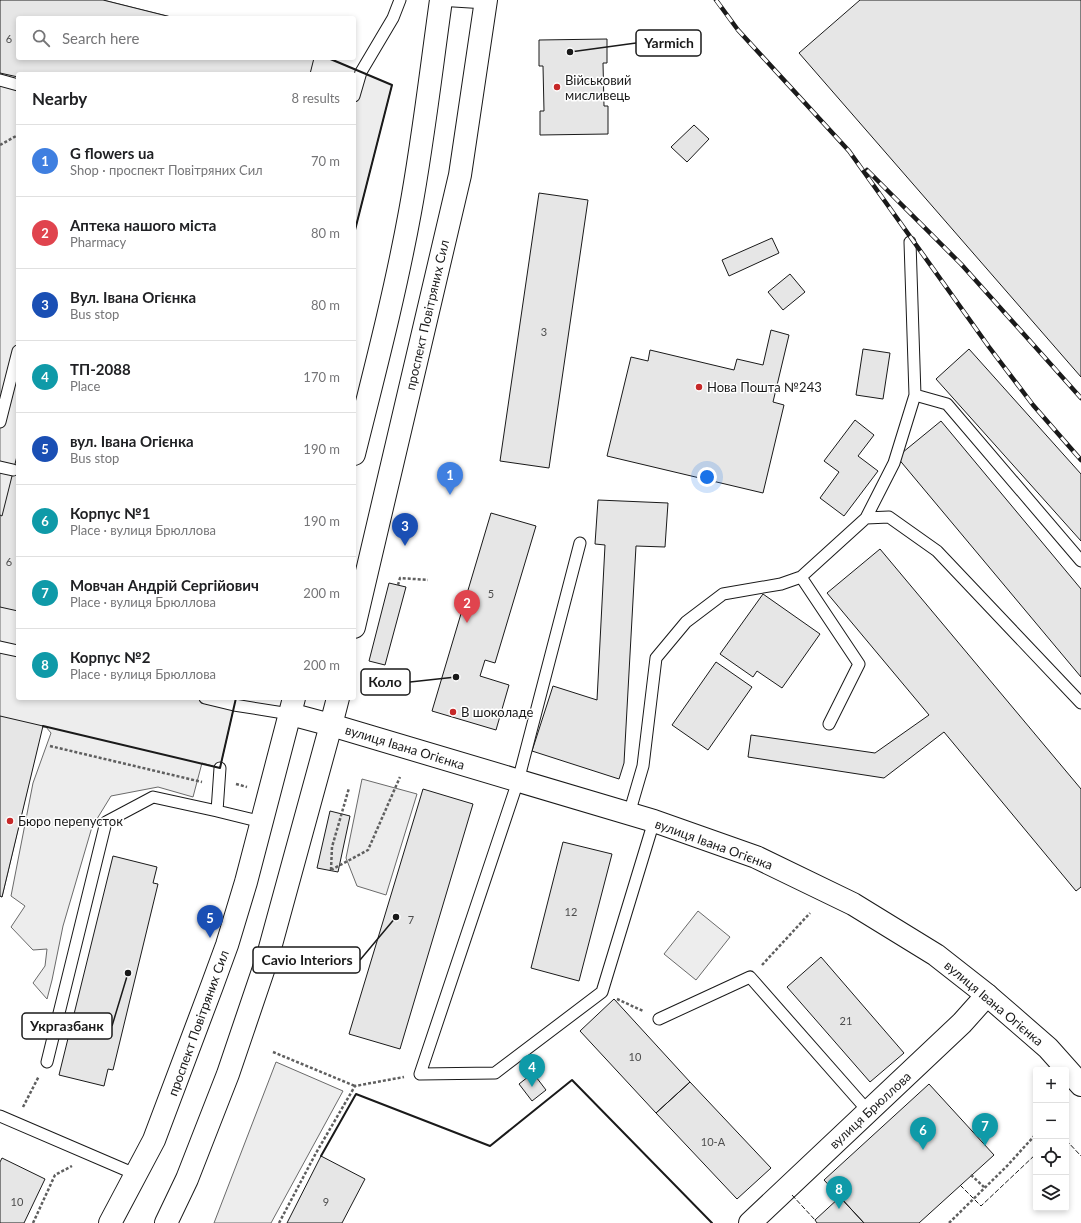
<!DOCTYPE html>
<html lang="en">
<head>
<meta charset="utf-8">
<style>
	:root { --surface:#fff; --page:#f6f6f6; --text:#202124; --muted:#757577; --line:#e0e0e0; --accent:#db2777 }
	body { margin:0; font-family:Lato,sans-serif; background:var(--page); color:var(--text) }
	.controls { position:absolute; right:12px; bottom:12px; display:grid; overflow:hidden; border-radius:4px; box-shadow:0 2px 6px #0003 }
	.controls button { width:36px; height:36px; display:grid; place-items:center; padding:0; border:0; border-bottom:1px solid var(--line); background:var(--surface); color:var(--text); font:20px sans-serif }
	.you { position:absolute; left:707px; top:477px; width:14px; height:14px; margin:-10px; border:3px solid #fff; border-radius:50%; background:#1a73e8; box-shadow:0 0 0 6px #1a73e833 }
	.badge { display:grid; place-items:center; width:26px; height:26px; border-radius:50%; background:var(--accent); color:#fff; font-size:13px; font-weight:700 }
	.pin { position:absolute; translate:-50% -33px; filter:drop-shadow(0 1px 2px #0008) }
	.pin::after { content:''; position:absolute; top:21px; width:14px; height:12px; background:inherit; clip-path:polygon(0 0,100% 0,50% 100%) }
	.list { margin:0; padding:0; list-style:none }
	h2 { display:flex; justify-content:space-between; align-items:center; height:52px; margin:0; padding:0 16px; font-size:17px }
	h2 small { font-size:13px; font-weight:400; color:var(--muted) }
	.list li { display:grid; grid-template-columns:26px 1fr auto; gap:12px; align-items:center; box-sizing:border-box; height:72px; padding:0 16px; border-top:1px solid var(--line) }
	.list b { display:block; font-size:15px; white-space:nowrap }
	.list p { margin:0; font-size:13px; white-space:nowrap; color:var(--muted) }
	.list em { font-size:13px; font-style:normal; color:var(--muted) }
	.icon { flex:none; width:22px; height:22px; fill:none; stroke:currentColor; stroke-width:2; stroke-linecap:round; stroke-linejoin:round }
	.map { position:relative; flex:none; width:1081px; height:1223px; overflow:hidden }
	.search { position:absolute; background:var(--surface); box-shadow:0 2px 6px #0003; left:16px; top:16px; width:340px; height:44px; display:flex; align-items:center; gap:10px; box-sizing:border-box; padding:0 14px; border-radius:4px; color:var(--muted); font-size:15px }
	.panel { position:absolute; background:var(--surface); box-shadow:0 2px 6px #0003; left:16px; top:72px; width:340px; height:628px; border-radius:4px }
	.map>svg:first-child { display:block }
	.green { fill:#ededed; stroke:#6a6a6a }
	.building { fill:#e6e6e6; stroke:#1a1a1a }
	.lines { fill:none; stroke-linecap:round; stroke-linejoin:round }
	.lane-casing { stroke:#1a1a1a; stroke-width:13 }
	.street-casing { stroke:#1a1a1a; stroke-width:24 }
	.secondary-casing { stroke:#1a1a1a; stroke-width:24 }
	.primary-casing { stroke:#1a1a1a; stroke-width:24 }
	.path { stroke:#5f5f5f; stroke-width:2.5; stroke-dasharray:3 2; stroke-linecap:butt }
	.lane { stroke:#fff; stroke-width:11 }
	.street { stroke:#fff; stroke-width:22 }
	.secondary { stroke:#fff; stroke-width:22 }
	.primary { stroke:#fff; stroke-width:22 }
	.rail-casing { stroke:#1a1a1a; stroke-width:4.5 }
	.rail { stroke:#fff; stroke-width:3; stroke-dasharray:9; stroke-linecap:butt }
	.fence { stroke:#1a1a1a; stroke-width:1; stroke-dasharray:5 2; stroke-linecap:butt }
	.wall { stroke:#1a1a1a; stroke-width:2 }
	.poi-dot { fill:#c62828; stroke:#fff; stroke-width:1.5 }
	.labels { text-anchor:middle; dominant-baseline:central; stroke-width:3; stroke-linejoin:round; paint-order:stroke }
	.number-label { font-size:11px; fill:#4d4d4d }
	.poi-label { font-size:13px; fill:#1a1a1a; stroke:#fff; text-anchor:start }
	.street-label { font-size:13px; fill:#1a1a1a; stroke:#fff }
	.leader { fill:none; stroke:#1a1a1a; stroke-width:1.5 }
	.callout-dot { fill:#1a1a1a; stroke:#fff; stroke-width:1.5 }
	.callout { fill:#fff; stroke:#1a1a1a; stroke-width:1.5 }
	.callout-label { font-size:14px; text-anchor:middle; font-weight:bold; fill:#1a1a1a }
</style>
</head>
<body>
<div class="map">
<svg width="1081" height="1223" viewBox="0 0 1081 1223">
	<rect width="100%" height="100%" fill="#fff"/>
	<path class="green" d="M 0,0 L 103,0 L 175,18 L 18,18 L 18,58 L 328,58 L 392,85 L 354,234 L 354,74 L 18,74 L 18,698 L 236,698 L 220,768 L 202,763 L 193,797 L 158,787 L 111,796 L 92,827 L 63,926 L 52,980 L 47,999 L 33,983 L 45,966 L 47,949 L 33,950 L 11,927 L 25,906 L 11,896 L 33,783 L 51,733 L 46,727 L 42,727 L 2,897 L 0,896 Z
		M 362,779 L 417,794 L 386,895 L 357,886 L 346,858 Z
		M 698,911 L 730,937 L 696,980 L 664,954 Z
		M 276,1062 L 343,1091 L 271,1223 L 214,1223 Z"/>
	<path class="building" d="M 0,0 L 103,0 L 175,18 L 18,18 L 18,58 L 314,58 L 310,74 L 18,74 L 18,77 L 0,73 Z
		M 860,0 L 1081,0 L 1081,377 L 799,53 Z
		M 607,39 L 607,63 L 603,63 L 604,106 L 608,106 L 608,134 L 540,135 L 540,111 L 544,111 L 543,66 L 539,66 L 539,40 Z
		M 694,125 L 709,139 L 687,162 L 671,147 Z
		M 539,193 L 588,200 L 549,468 L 500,461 Z
		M 772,238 L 779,253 L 729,276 L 722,260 Z
		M 790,274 L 805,292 L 783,310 L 768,292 Z
		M 771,330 L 789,335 L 773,402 L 784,405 L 763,493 L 607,456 L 631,357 L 648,361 L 650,350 L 734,370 L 737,359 L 763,365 Z
		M 863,349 L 890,353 L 883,399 L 856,395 Z
		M 969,349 L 1081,474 L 1081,541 L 936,379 Z
		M 855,420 L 874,435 L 858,456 L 878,471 L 844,516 L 820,498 L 839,472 L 824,461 Z
		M 941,421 L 1081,589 L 1081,677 L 897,457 Z
		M 18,452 L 18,611 L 0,607 L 0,515 L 2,516 Z
		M 598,500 L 668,503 L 665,547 L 636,546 L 624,763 L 619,779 L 532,751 L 553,686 L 597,700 L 605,545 L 595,544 Z
		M 491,513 L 536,526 L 495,663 L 485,660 L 480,676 L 509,685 L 496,730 L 432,711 Z
		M 880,549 L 1081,789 L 1081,887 L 1076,891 L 944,732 L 884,778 L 748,757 L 751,735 L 875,753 L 929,715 L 827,593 Z
		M 389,583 L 406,587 L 385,665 L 369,661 Z
		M 763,594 L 820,634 L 782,688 L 757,671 L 753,677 L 720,654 Z
		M 716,662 L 752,687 L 708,750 L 672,725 Z
		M 0,716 L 43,726 L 2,897 L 0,896 Z
		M 423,789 L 473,804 L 400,1049 L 349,1034 Z
		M 330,811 L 350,816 L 338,872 L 317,868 Z
		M 563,842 L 612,854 L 579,981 L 531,968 Z
		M 113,856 L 157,867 L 153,883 L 158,884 L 113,1070 L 108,1069 L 104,1086 L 59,1075 Z
		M 821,957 L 904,1053 L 870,1082 L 787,987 Z
		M 614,999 L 690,1082 L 656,1113 L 580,1031 Z
		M 533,1073 L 546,1090 L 532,1101 L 519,1084 Z
		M 690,1082 L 771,1168 L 737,1199 L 656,1113 Z
		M 929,1084 L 994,1155 L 919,1223 L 864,1223 L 824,1180 Z
		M 321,1156 L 365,1179 L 342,1223 L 287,1223 Z
		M 2,1158 L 45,1179 L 24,1223 L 0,1223 L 0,1162 Z
		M 840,1197 L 864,1223 L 817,1223 L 815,1220 Z"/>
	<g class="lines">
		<g class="lane-casing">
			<path id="lane" d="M 438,0 L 486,3
				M 0,80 L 18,85
				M 354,96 L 361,72 L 393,18 L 400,0
				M 915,395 L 947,404 L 1081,561
				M 0,422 L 18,351
				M 0,467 L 13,470
				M 866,518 L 889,517 L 937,551 L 1081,703
				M 580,543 L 518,781 L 420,1074 L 495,1073 L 602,992 L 654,821
				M 801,577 L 859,664 L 829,724
				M 0,647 L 18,651
				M 205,698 L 234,705 L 290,714
				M 220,768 L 217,811 L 262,822
				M 629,814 L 643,766 L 656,658 L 686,622 L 723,594 L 781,584 L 801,577 L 866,518 L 894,463 L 915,395 L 910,242
				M 659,1019 L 750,977 L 868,1111
				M 47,1062 L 106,822 L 153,797 L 217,811
				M 0,1116 L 135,1174"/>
		</g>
		<g class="street-casing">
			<path id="street" d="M 750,1223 L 962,1023 L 987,995"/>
		</g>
		<g class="secondary-casing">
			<path id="secondary" d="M 290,714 L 331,725 L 654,821 L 756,857 L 853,904 L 936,955 L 987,995 L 1048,1048 L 1081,1085"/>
		</g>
		<g class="primary-casing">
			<path id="primary" d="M 354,454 C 374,374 395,294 410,212 C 423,142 431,71 441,0
				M 354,627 L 460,175 L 486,0
				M 110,1223 L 154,1140 L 212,986 L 227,945 L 246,882 L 294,698
				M 166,1223 L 187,1179 L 228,1074 L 267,959 L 331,725 L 338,698"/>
		</g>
		<path class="path" d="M 0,145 L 18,135
			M 398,585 L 400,578 L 428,580
			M 50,746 L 202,782
			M 236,784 L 247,787
			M 331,870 L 368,850 L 400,777
			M 331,870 L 332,847 L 349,788
			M 762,965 L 810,913
			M 617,999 L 643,1011
			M 273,1052 L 355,1086
			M 23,1107 L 39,1076
			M 971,1175 L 984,1187
			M 33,1223 L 55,1175 L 72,1166
			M 279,1223 L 316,1153 L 355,1086 L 404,1077
			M 949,1223 L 1007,1166 L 1036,1134"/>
		<use href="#lane" class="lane"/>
		<use href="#street" class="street"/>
		<use href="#secondary" class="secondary"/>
		<use href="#primary" class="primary"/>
		<g class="rail-casing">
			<path id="rail" d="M 716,0 L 738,30 L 849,151 L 989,347 L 1033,405 L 1081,460
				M 867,170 L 961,264 L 1081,398"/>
		</g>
		<use href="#rail" class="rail"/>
		<path class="fence" d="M 1066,1140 L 1081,1156
			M 960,1185 L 981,1206 L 1036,1154
			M 792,1195 L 815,1220"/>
		<path class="wall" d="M 328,58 L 392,85 L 354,234
			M 43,726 L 220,768 L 236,698
			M 321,1156 L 356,1094 L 490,1146 L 572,1080 L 712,1223"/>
	</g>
	<g class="poi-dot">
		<circle cx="557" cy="87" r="4"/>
		<circle cx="699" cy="387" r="4"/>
		<circle cx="453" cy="712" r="4"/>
		<circle cx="10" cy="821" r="4"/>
	</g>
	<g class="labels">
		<g class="number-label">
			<text x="9" y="38">6</text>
			<text x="544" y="331">3</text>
			<text x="9" y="561">6</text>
			<text x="491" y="593">5</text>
			<text x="571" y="911">12</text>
			<text x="411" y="919">7</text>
			<text x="846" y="1020">21</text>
			<text x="635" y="1056">10</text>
			<text x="713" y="1141">10-А</text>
			<text x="17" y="1201">10</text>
			<text x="326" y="1201">9</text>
		</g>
		<g class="poi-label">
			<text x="565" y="80">Військовий<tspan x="565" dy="15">мисливець</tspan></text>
			<text x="707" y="387">Нова Пошта №243</text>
			<text x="461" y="712">В шоколаде</text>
			<text x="18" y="821">Бюро перепусток</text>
		</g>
		<g class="street-label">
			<text transform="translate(427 315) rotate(-77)">проспект Повітряних Сил</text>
			<text transform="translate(405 747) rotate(17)">вулиця Івана Огієнка</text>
			<text transform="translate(714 844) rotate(20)">вулиця Івана Огієнка</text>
			<text transform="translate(994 1003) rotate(40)">вулиця Івана Огієнка</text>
			<text transform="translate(198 1023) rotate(-70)">проспект Повітряних Сил</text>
			<text transform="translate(870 1110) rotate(-43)">вулиця Брюллова</text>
		</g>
	</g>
	<path class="leader" d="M570 52L636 43M456 677L410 682M396 917L360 960M128 973L112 1026"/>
	<g class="callout-dot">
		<circle cx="570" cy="52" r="4"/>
		<circle cx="456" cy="677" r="4"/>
		<circle cx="396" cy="917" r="4"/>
		<circle cx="128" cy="973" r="4"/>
	</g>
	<g class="callout">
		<rect x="636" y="30" width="65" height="26" rx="4"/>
		<rect x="361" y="669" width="49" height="26" rx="4"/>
		<rect x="253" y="947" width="107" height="26" rx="4"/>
		<rect x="22" y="1013" width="90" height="26" rx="4"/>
	</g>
	<g class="callout-label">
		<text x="669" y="48">Yarmich</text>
		<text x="385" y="687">Коло</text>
		<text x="307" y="965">Cavio Interiors</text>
		<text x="67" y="1031">Укргазбанк</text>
	</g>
</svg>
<div class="controls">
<button>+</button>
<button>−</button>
<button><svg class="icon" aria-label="locate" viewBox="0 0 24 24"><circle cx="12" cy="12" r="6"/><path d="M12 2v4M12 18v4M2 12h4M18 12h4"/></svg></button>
<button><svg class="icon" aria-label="layers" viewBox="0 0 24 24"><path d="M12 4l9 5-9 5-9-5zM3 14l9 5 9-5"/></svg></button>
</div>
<div class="you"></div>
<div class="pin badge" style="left:450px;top:495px;background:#3f7fe0">1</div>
<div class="pin badge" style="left:467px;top:623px;background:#e0444e">2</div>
<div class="pin badge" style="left:405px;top:546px;background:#1a4fb4">3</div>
<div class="pin badge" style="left:532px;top:1087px;background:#0f9aa8">4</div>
<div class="pin badge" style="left:210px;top:938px;background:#1a4fb4">5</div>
<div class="pin badge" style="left:923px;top:1150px;background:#0f9aa8">6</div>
<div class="pin badge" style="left:985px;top:1146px;background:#0f9aa8">7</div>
<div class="pin badge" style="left:839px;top:1209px;background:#0f9aa8">8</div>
<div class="search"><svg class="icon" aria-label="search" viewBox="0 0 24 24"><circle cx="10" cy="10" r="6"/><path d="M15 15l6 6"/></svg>Search here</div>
<section class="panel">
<h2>Nearby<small>8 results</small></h2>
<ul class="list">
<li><span class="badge" style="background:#3f7fe0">1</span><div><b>G flowers ua</b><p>Shop · проспект Повітряних Сил</p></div><em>70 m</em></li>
<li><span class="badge" style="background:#e0444e">2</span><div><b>Аптека нашого міста</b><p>Pharmacy</p></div><em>80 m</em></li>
<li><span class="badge" style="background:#1a4fb4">3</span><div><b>Вул. Івана Огієнка</b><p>Bus stop</p></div><em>80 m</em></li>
<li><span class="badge" style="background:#0f9aa8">4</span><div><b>ТП-2088</b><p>Place</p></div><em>170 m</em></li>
<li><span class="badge" style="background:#1a4fb4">5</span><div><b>вул. Івана Огієнка</b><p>Bus stop</p></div><em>190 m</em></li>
<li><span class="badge" style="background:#0f9aa8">6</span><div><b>Корпус №1</b><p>Place · вулиця Брюллова</p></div><em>190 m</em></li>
<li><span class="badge" style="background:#0f9aa8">7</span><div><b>Мовчан Андрій Сергійович</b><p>Place · вулиця Брюллова</p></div><em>200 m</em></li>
<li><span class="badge" style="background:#0f9aa8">8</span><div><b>Корпус №2</b><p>Place · вулиця Брюллова</p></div><em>200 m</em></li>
</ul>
</section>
</div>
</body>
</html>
